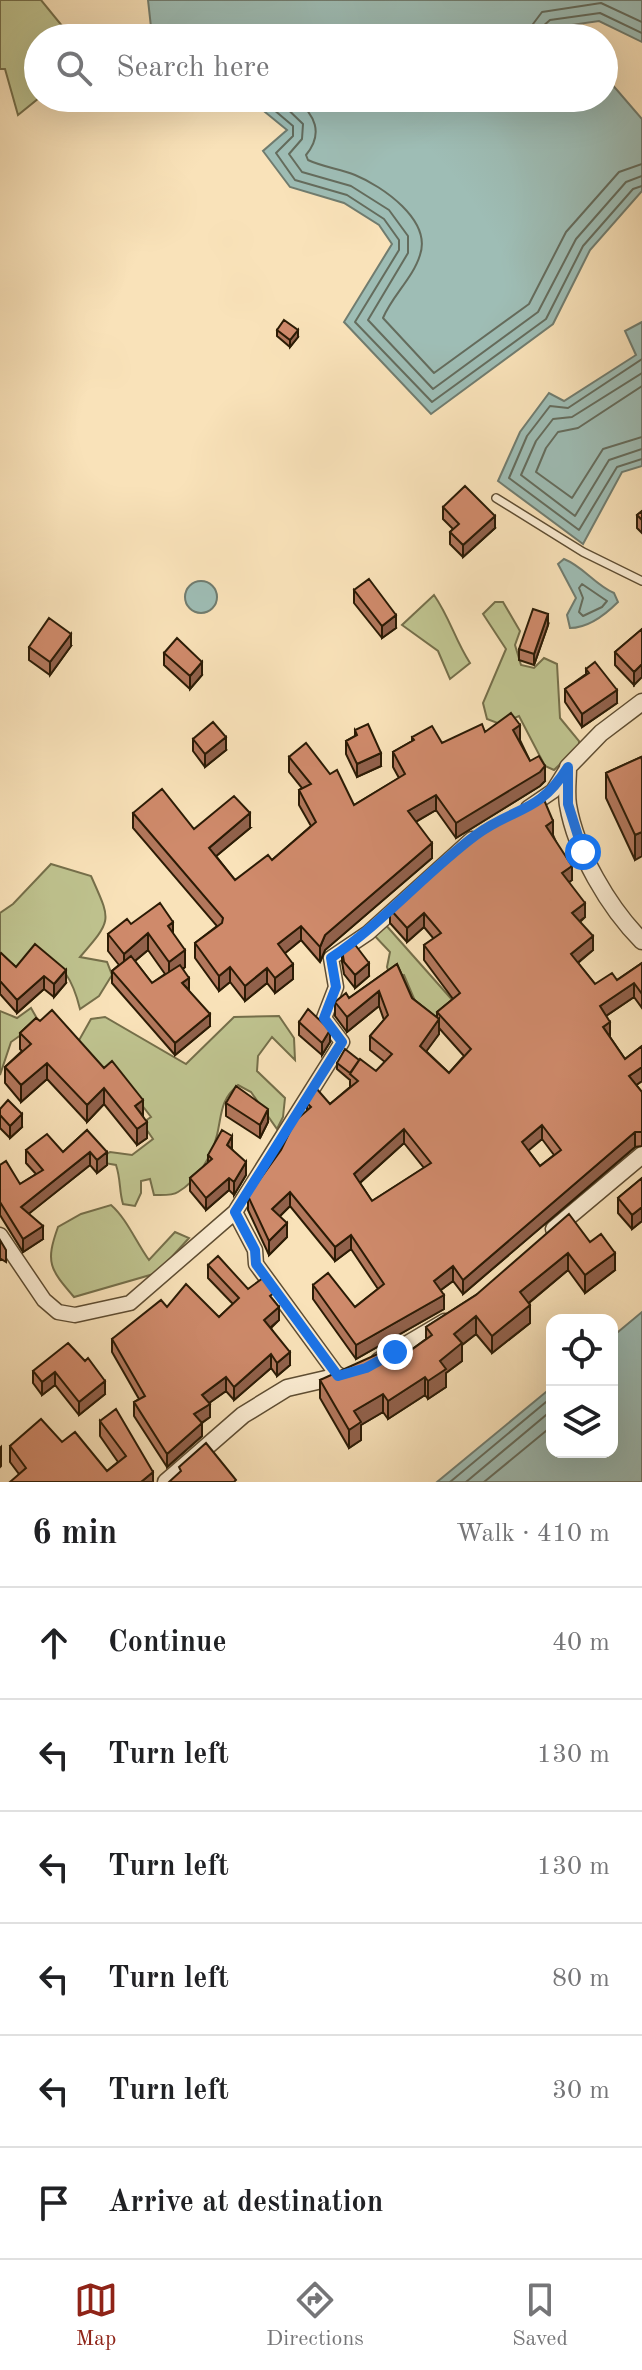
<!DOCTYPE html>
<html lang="en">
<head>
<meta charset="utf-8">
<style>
	:root { --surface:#fff; --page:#f2f2f2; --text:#202124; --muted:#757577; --line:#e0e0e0; --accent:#8f2418 }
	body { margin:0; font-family:"Old Standard TT",serif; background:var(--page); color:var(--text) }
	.controls { position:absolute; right:24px; bottom:24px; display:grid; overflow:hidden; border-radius:16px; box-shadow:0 8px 32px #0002 }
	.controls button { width:72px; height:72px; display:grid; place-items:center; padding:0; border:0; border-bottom:2px solid var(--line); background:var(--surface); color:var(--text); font:40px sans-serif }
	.stop { position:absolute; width:24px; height:24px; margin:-18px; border:6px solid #1a73e8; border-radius:50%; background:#fff }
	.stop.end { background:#1a73e8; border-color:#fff; box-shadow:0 2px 8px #0008 }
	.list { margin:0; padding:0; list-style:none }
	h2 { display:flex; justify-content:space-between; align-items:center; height:104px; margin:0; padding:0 32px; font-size:34px }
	h2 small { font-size:26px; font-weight:400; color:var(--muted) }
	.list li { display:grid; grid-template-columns:52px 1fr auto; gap:24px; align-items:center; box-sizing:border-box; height:112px; padding:0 32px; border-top:2px solid var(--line) }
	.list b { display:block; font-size:30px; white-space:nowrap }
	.list em { font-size:26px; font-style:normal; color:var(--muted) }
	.icon { flex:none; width:44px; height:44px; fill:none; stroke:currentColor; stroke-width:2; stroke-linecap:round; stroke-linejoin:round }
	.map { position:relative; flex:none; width:642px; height:1482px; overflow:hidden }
	.search { position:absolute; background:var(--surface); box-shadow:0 8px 32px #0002; left:24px; right:24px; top:24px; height:88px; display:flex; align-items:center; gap:20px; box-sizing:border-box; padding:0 28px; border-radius:44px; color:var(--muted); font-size:30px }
	.sheet { height:776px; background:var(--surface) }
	nav { display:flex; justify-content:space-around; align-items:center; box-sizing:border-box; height:112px; border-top:2px solid var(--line); background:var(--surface); font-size:22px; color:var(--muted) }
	nav a { display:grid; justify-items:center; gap:4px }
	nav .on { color:var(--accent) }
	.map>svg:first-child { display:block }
	.green { fill:#bfc38f; stroke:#756f4a; stroke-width:2 }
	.water { fill:#9ebdb5; stroke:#707c6f; stroke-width:2 }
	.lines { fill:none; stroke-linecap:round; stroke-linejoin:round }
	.shore { stroke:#646c5d; stroke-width:2 }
	.service-casing { stroke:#5e4d32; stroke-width:10 }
	.minor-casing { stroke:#5e4d32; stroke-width:17 }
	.tertiary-casing { stroke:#5e4d32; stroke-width:19 }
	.service { stroke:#fbecd2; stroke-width:7 }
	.minor { stroke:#fbecd2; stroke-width:14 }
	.tertiary { stroke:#fbecd2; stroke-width:16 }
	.wall { fill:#b2775c; stroke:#2b1b05; stroke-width:2; fill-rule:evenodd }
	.shaded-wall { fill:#91614b; stroke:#2b1b05; stroke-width:2 }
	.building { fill:#cf8a6b; stroke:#2b1b05; stroke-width:2; fill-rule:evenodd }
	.route { stroke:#1a73e8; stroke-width:10 }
</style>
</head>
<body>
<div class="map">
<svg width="642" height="1482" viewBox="0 0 642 1482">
	<rect width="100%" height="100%" fill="#f9e2b9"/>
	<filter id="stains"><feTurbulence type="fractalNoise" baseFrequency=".0025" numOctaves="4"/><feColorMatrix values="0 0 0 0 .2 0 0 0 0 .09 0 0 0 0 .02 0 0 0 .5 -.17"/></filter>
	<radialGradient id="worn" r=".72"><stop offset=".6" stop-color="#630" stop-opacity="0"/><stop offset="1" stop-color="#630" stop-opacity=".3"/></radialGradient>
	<path class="green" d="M 0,0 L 41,0 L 72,38 L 38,38 L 39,98 L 18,115 L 5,69 L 0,69 Z
		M 434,595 C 450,618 455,640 470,663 L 450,679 L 438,651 L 402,625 Z
		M 495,602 L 503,602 L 520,631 L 515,645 L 521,665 L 534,668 L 544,658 L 557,664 L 560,718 L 579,741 L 579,746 L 554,770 L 545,766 L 519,716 L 500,724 L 487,719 L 483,703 L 506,649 L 483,614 Z
		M 51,864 L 91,876 C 111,921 113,919 80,957 L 107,962 L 112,975 L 99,996 L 80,1009 C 73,980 63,963 36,950 L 13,970 L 0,960 L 0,913 L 13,904 Z
		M 384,923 L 455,1003 L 435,1021 L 418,1008 L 404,975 L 390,976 L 387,967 L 390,952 L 372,933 Z
		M 31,1008 L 39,1022 L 11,1042 L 0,1075 L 0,1011 L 17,1018 Z
		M 279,1016 L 294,1038 L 295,1060 L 272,1037 L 258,1056 L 257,1071 L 285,1098 L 283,1117 L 277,1129 L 251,1092 L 238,1085 C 220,1100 222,1114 217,1135 C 212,1156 197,1181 178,1192 C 172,1196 161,1195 154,1195 L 150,1179 L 141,1181 L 141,1193 L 135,1206 L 123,1204 C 119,1191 121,1180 116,1165 L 104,1163 L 104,1156 L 110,1152 L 132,1155 L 153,1139 L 142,1123 L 151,1117 L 125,1083 L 106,1074 L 78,1042 L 91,1019 L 105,1017 L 186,1064 L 234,1017 Z
		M 111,1205 C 127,1219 136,1242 149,1260 L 175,1232 L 189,1238 L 157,1273 L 74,1297 C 50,1269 45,1263 58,1227 L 81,1214 Z"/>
	<path class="water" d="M 148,0 L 642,0 L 642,42 L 599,21 L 550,28 L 551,38 L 166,38 L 151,27 Z
		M 604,75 L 642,119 L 642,191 L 590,250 L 553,324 L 431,414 L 344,322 L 392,244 L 379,225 L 344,203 L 290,187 L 263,151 L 287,130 L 248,98 L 604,98 Z
		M 642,322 L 642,466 L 622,472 L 583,544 L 498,481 L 520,432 L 549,393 L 564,401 L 636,355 L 625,331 Z
		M 564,559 C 584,567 594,584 614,593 L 618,602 C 606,614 588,628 570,628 L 567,615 L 576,598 L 558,564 Z
		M185 597a16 16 0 1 1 32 0a16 16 0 1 1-32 0Z
		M 642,1312 L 642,1482 L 437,1482 L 552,1387 L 552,1452 L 612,1452 L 612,1337 Z"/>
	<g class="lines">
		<path class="shore" d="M 533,38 L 533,24 L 542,12 L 601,3 L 642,22
			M 543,38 L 542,27 L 550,20 L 600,13 L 642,33
			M 260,98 L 293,126 L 293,136 L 276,153 L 295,180 L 347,195 L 384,219 L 399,240 L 399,250 L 355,322 L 432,402 L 546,319 L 583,246 L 633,189 L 642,186
			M 276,98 L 303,124 L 302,139 L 289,154 L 302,172 L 351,186 L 389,210 L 408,236 L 408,253 L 368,320 L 433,389 L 538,312 L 576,239 L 626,182 L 642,176
			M 295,98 C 315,115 324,133 306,155 L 308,160 C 323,167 340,169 355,175 C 382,186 432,220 420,255 C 413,278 392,296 383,318 L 434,373 L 529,304 L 566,232 L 619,172 L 642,164
			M 642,359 L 568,408 L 550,406 L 527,436 L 509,478 L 579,530 L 617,467 L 642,459
			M 642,373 L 572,417 L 553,419 L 536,441 L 521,475 L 575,516 L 609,460 L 642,449
			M 642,386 L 578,428 L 558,432 L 546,448 L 536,472 L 572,498 L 603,449 L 642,437
			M 582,584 L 607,601 L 602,607 L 583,616 L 579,612 L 583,598 L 579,588 Z
			M 450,1482 L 552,1397
			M 466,1482 L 552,1410
			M 484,1482 L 552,1426"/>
		<g class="service-casing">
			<path id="service" d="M 496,498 L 583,552 L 642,581"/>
		</g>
		<g class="minor-casing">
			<path id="minor" d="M 528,808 L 553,791 L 568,767
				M 0,1235 L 44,1300 L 58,1312 L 75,1315 L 130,1303 L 235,1212
				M 338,1376 L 256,1264 L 255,1250 L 235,1212 L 342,1042 L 324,1018 L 336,987 L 331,958 L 368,933 L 472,839"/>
		</g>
		<g class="tertiary-casing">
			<path id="tertiary" d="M 642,702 L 601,733 L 568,767 C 568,779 566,793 568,805 C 576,852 609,908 642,941
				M 554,1229 L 642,1155
				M 379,1361 L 445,1322
				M 166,1482 L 243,1415 L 287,1388 L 339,1376"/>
		</g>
		<use href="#service" class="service"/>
		<use href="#minor" class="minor"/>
		<use href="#tertiary" class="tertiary"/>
	</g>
	<path class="wall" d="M 277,330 L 298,337 L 290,347 L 277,336 Z
		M 443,507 L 495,528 L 463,557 L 450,544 L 450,532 L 453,529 L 443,519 Z
		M 642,511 L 642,533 L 637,528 L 637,515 Z
		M 354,590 L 396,628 L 382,638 L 354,603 Z
		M 548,625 L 534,665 L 519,660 L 519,649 Z
		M 642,629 L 634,685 L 615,665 L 615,652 Z
		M 71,646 L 50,675 L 29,660 L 29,647 Z
		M 164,653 L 202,675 L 190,689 L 164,665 Z
		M 586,669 L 617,703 L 582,727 L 565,702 L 565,689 L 586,674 Z
		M 355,730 L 381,766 L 357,777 L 346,754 L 346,741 L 355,736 Z
		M 485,732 L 520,740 L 530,761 L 545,781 L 540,786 L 456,838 L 436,810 L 416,822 L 432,858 L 325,950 L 320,962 L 301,940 L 285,953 L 293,979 L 275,993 L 267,983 L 245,1001 L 230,982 L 219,991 L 195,958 L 195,943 L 217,926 L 133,828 L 133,813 L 194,829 L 250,828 L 216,856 L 235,880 L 272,860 L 311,826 L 299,805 L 299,790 L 302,788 L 289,772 L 289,757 L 354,805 L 399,778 L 393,767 L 393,752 L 412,741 L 412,737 L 442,743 Z
		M 193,739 L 226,750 L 205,767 L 193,751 Z
		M 641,757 L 635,860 L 606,798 L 606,773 Z
		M 553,835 L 572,880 L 569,882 L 585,917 L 580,922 L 593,950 L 578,963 L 595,984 L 617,980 L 642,963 L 642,1008 L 634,997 L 606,1016 L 610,1037 L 625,1059 L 642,1046 L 642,1081 L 636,1085 L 642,1092 L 642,1146 L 635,1147 L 463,1294 L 453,1281 L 441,1290 L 444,1309 L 356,1359 L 313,1299 L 313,1285 L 355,1307 L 378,1289 L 351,1249 L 335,1261 L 290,1206 L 280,1216 L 287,1237 L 269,1255 L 248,1210 L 248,1196 L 307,1111 L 307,1103 L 330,1104 L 350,1087 L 350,1079 L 350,1080 L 337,1069 L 337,1063 L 376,1071 L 385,1062 L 370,1050 L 370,1036 L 384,1020 L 379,1006 L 347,1032 L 335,1016 L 335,1002 L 349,998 L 397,964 L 412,998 L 437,1018 L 437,1012 L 453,999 L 424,960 L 424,945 L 434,939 L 424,927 L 407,942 L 390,923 L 390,909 ZM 439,1028 L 464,1056 L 449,1073 L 426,1051 L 439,1034 ZM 542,1139 L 554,1155 L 540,1166 L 528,1150 ZM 404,1143 L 424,1168 L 372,1201 L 360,1183 Z
		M 131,924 L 173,934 L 185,967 L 183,969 L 189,991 L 210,1026 L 175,1055 L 112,983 L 112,971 L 119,965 L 108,951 L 108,934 ZM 148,950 L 165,974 L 152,983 L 135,961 Z
		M 342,950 L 369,976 L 355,988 L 344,974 L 342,962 Z
		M 0,954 L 16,967 L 66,983 L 54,997 L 44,989 L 17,1013 L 0,994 Z
		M 36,1018 L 143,1116 L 147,1138 L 137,1145 L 104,1104 L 87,1122 L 47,1079 L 21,1102 L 5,1083 L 5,1067 L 22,1051 L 20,1049 L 20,1033 Z
		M 299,1022 L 330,1042 L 322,1055 L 299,1035 Z
		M 226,1103 L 268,1122 L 260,1138 L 226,1116 Z
		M 0,1109 L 22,1127 L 10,1138 L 0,1128 Z
		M 87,1130 L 107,1165 L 97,1173 L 90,1165 L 28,1214 L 43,1239 L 23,1252 L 0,1215 L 0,1165 L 20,1184 L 36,1174 L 26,1163 L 26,1150 L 63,1152 Z
		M 232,1149 L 246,1175 L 234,1195 L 229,1190 L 206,1210 L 190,1191 L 190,1178 L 208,1163 L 208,1155 Z
		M 642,1178 L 642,1221 L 632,1229 L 618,1213 L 618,1198 Z
		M 0,1240 L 6,1250 L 6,1262 L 1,1259 L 0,1260 Z
		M 590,1242 L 615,1270 L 585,1293 L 568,1270 L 529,1303 L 530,1323 L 492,1353 L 476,1334 L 462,1345 L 462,1361 L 446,1373 L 446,1387 L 428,1399 L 425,1395 L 388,1419 L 383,1412 L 361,1425 L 361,1440 L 349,1448 L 320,1398 L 320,1380 L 400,1358 L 426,1339 L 426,1327 L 476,1295 Z
		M 208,1265 L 248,1289 L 274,1301 L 279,1320 L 271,1328 L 290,1365 L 277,1376 L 271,1368 L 234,1400 L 226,1391 L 209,1403 L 210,1417 L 202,1423 L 202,1436 L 167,1467 L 134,1416 L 134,1402 L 139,1399 L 112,1352 L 112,1339 L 167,1307 L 219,1317 L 233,1304 L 208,1278 Z
		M 85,1361 L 105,1394 L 79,1415 L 55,1385 L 42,1395 L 33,1383 L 33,1371 Z
		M 100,1421 L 153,1482 L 19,1474 L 10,1462 L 10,1446 L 62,1442 L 107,1471 L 118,1462 L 100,1436 Z"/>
	<path class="shaded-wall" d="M 298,330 L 298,337 L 290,347 L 290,340 Z
		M 495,516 L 495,528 L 463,557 L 463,545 Z
		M 548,614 L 548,625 L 534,665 L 534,654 Z
		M 396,615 L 396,628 L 382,638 L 382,626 Z
		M 71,634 L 71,646 L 50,675 L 50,662 Z
		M 202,662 L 202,675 L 190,689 L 190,676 Z
		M 642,664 L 642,677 L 634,685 L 634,672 Z
		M 617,690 L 617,703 L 582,727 L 582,714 Z
		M 520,725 L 520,740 L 513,745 L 513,730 Z
		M 226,737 L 226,750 L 205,767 L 205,754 Z
		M 381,753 L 381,766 L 357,777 L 357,764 Z
		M 545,766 L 545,781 L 540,786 L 456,838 L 456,823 Z
		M 436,795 L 436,810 L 408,826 L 408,811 Z
		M 250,813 L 250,828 L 209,862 L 209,848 Z
		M 553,821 L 553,835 L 546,840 L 546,826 Z
		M 642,832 L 642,856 L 635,860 L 635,835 Z
		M 432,843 L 432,858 L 325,950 L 320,962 L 320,947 L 325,935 Z
		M 572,866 L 572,880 L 562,887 L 562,873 Z
		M 585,903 L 585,917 L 572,927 L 572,913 Z
		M 424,913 L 424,927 L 407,942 L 407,928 Z
		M 173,922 L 173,939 L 168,926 Z
		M 301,926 L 301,940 L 278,959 L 278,944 Z
		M 148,933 L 148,950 L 124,970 L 124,954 Z
		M 593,936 L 593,950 L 571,968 L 571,954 Z
		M 185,950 L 185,967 L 169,979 L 169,962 Z
		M 369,963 L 369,976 L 355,988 L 355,975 Z
		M 293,964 L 293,979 L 275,993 L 275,978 Z
		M 230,967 L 230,982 L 219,991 L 219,976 Z
		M 267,968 L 267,983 L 245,1001 L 245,986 Z
		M 66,970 L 66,983 L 54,997 L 54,984 Z
		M 44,976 L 44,989 L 17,1013 L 17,1000 Z
		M 189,978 L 189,990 L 182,983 Z
		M 634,983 L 634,997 L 600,1020 L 600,1006 Z
		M 379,991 L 379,1006 L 347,1032 L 347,1017 Z
		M 210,1014 L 210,1026 L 175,1055 L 175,1043 Z
		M 439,1019 L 439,1034 L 420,1060 L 420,1046 Z
		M 610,1022 L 610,1037 L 603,1027 Z
		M 330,1030 L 330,1042 L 322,1055 L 322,1043 Z
		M 47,1063 L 47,1079 L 21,1102 L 21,1085 Z
		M 642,1067 L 642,1081 L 629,1090 L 629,1076 Z
		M 104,1088 L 104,1104 L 87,1122 L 87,1105 Z
		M 143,1100 L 143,1116 L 135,1106 Z
		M 268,1109 L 268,1122 L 260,1138 L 260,1125 Z
		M 22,1114 L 22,1127 L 10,1138 L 10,1126 Z
		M 147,1122 L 147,1138 L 137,1145 L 137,1129 Z
		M 542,1125 L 542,1139 L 522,1156 L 522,1142 Z
		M 404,1129 L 404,1143 L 354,1188 L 354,1174 Z
		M 635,1132 L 635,1147 L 463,1294 L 463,1280 Z
		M 232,1136 L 232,1149 L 227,1145 Z
		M 90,1152 L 90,1165 L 21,1220 L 21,1207 Z
		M 107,1152 L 107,1165 L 97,1173 L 97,1160 Z
		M 246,1162 L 246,1175 L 234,1195 L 234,1182 Z
		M 229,1178 L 229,1190 L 206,1210 L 206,1198 Z
		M 290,1192 L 290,1206 L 272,1224 L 272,1209 Z
		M 642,1207 L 642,1221 L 632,1229 L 632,1215 Z
		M 287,1223 L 287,1237 L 269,1255 L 269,1241 Z
		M 43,1226 L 43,1239 L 23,1252 L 23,1239 Z
		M 351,1235 L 351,1249 L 335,1261 L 335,1247 Z
		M 568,1253 L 568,1270 L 520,1310 L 520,1292 Z
		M 615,1253 L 615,1270 L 585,1293 L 585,1275 Z
		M 453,1266 L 453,1281 L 434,1295 L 434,1281 Z
		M 444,1295 L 444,1309 L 356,1359 L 356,1345 Z
		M 530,1305 L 530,1323 L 492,1353 L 492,1336 Z
		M 279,1307 L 279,1320 L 264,1333 L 264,1320 Z
		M 476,1316 L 476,1334 L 462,1345 L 462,1361 L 446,1373 L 446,1387 L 428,1399 L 428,1381 L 454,1334 Z
		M 290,1352 L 290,1365 L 277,1376 L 277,1363 Z
		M 271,1354 L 271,1368 L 234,1400 L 234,1387 Z
		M 55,1372 L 55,1385 L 42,1395 L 42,1382 Z
		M 226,1377 L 226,1391 L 202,1408 L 202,1395 Z
		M 425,1377 L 425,1395 L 388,1419 L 388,1401 Z
		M 105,1381 L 105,1394 L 79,1415 L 79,1402 Z
		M 383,1394 L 383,1412 L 361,1425 L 361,1440 L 349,1448 L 349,1430 L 354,1411 Z
		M 210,1404 L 210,1417 L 194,1428 L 194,1414 Z
		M 202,1423 L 202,1436 L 167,1467 L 167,1454 Z
		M 1,1447 L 1,1466 L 0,1467 L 0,1448 Z
		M 153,1472 L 153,1482 L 141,1482 Z"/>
	<path class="building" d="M 284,320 L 298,330 L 290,340 L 277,330 Z
		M 465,486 L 495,516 L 463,545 L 450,532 L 459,524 L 443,507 Z
		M 642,511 L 642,520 L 637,515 Z
		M 369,579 L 396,615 L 382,626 L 354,590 Z
		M 533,609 L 548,614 L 534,654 L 519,649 Z
		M 49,618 L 71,634 L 50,662 L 29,647 Z
		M 642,629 L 642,664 L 634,672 L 615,652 Z
		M 177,638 L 202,662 L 190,676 L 164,653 Z
		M 595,662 L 617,690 L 582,714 L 565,689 L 589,673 L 586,669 Z
		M 511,713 L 520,725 L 513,730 L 530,761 L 539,756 L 545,766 L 540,772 L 456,823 L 436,795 L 408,811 L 432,843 L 325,935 L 320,947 L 301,926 L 278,944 L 293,964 L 275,978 L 267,968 L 245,986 L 230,967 L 219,976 L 195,943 L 222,923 L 223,918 L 133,813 L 162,789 L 194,829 L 234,796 L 250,813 L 209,848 L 235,880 L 268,855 L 272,860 L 316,822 L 299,790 L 311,784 L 289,757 L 306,743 L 330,774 L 337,770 L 354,805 L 405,774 L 393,752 L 414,740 L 412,737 L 432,726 L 442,743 L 482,724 L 485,732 Z
		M 213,722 L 226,737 L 205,754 L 193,739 Z
		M 368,724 L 381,753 L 357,764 L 346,741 L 357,735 L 355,730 Z
		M 641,757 L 642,760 L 642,832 L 635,835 L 606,773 Z
		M 542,795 L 553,821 L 546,826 L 572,866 L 562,873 L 585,903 L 572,913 L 593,936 L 571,954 L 595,984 L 612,973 L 617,980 L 642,963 L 642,994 L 634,983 L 600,1006 L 610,1022 L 603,1027 L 625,1059 L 642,1046 L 642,1067 L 629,1076 L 642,1092 L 642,1132 L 635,1132 L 463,1280 L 453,1266 L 434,1281 L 444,1295 L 356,1345 L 313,1285 L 328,1273 L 355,1307 L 384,1284 L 351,1235 L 335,1247 L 290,1192 L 272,1209 L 287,1223 L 269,1241 L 248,1196 L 281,1150 L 295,1121 L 311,1107 L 307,1103 L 316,1088 L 330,1104 L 358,1081 L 350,1074 L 360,1059 L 376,1071 L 392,1054 L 370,1036 L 388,1015 L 379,991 L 347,1017 L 335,1002 L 346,993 L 349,998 L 397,964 L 412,998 L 439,1019 L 420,1046 L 449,1073 L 471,1049 L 437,1012 L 460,993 L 424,945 L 441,933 L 424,913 L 407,928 L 390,909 L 482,829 ZM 542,1125 L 561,1150 L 540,1166 L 522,1142 ZM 404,1129 L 431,1163 L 372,1201 L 354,1174 Z
		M 160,903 L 173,922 L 168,926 L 185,950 L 169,962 L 148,933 L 124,954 L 108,934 L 127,919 L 131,924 Z
		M 353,942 L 369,963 L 355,975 L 344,962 L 342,950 Z
		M 35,944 L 66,970 L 54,984 L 44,976 L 17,1000 L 0,981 L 0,954 L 1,953 L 16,967 Z
		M 131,956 L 152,983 L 180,965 L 189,978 L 182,983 L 210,1014 L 175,1043 L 112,971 Z
		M 308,1009 L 330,1030 L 322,1043 L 299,1022 Z
		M 52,1010 L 104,1068 L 112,1061 L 143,1100 L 135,1106 L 147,1122 L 137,1129 L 104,1088 L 87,1105 L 47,1063 L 21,1085 L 5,1067 L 31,1044 L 20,1033 L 36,1018 L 40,1021 Z
		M 345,1049 L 359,1060 L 350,1073 L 337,1063 Z
		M 236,1086 L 268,1109 L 260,1125 L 226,1103 Z
		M 8,1100 L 22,1114 L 10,1126 L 0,1115 L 0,1109 Z
		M 87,1130 L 107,1152 L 97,1160 L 90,1152 L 21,1207 L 43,1226 L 23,1239 L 0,1202 L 0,1165 L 6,1161 L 20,1184 L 43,1170 L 26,1150 L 47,1134 L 63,1152 Z
		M 222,1130 L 232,1136 L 227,1145 L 246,1162 L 234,1182 L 229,1178 L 206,1198 L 190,1178 L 212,1159 L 208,1155 Z
		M 642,1178 L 642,1207 L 632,1215 L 618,1198 Z
		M 569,1214 L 590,1242 L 601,1234 L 615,1253 L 585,1275 L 568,1253 L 520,1292 L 530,1305 L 492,1336 L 476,1316 L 454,1334 L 462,1343 L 440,1361 L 446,1369 L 428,1381 L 425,1377 L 388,1401 L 383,1394 L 354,1411 L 361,1422 L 349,1430 L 320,1380 L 393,1347 L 400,1358 L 432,1335 L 426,1327 L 476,1295 Z
		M 218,1256 L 248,1289 L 263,1278 L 270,1286 L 274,1293 L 270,1296 L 279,1307 L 264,1320 L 290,1352 L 277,1363 L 271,1354 L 234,1387 L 226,1377 L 202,1395 L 210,1404 L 194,1414 L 202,1423 L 167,1454 L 134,1402 L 145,1396 L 112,1339 L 161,1300 L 167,1307 L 186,1284 L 219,1317 L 239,1298 L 208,1265 Z
		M 68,1343 L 85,1361 L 88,1358 L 105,1381 L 79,1402 L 55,1372 L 42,1382 L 33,1371 Z
		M 116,1409 L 153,1472 L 141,1482 L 10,1482 L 26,1468 L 10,1446 L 41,1419 L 62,1442 L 75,1432 L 107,1471 L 126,1456 L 100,1421 Z
		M 206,1443 L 236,1480 L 234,1482 L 169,1482 L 181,1471 L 179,1467 Z"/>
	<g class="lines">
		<path class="route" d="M 395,1352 L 366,1368 L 338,1376 L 256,1264 L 255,1250 L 235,1212 L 342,1042 L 324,1018 L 336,987 L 331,958 C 384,922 425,873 476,835 C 515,806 538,815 568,767 L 568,804 L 583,852"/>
	</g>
	<rect width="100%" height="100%" filter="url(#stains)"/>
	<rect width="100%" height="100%" fill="url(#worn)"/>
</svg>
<div class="controls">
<button><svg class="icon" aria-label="locate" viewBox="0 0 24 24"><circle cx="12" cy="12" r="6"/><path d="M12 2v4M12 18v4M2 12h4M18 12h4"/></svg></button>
<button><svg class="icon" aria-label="layers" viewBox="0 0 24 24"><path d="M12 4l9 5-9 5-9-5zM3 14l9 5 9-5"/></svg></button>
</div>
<div class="stop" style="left:583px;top:852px"></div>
<div class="stop end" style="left:395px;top:1352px"></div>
<div class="search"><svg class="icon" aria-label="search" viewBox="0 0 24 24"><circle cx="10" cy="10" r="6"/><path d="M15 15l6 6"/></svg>Search here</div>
</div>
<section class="sheet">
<h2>6 min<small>Walk · 410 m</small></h2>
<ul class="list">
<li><svg class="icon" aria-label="ahead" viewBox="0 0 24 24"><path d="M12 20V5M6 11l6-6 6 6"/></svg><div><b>Continue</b></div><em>40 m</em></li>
<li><svg class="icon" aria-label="left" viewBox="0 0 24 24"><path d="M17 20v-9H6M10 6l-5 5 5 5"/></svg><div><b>Turn left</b></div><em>130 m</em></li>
<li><svg class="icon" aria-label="left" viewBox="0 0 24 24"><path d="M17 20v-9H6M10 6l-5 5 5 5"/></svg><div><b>Turn left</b></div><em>130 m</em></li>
<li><svg class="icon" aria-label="left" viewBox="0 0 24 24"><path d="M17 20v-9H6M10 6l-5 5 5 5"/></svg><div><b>Turn left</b></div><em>80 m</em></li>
<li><svg class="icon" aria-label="left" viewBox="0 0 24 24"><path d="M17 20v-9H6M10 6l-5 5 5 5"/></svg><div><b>Turn left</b></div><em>30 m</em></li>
<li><svg class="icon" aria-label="arrive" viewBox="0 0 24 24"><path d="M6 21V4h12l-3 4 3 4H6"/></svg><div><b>Arrive at destination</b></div></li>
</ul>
</section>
<nav>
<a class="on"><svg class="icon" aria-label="map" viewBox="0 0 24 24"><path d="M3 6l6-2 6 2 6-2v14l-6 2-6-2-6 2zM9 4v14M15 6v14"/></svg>Map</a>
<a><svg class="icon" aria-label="directions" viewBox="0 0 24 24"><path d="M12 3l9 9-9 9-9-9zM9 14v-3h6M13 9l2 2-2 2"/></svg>Directions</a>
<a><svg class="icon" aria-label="saved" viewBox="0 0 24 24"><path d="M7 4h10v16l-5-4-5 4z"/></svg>Saved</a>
</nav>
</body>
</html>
